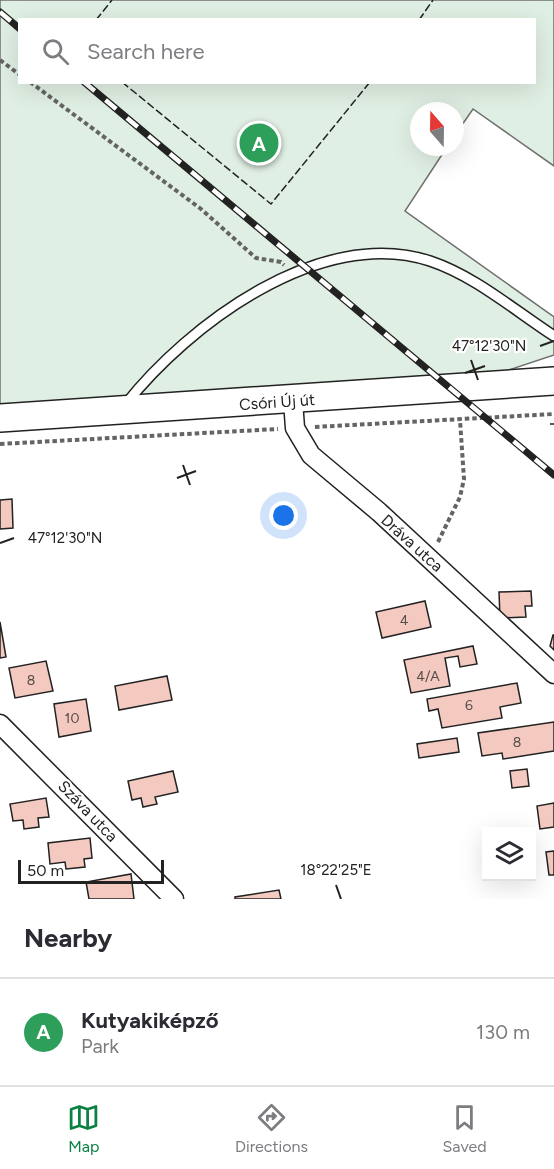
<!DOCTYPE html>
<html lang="en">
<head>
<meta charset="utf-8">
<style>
	:root { --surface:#fff; --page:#f2f2f3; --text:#2b2b33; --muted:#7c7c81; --line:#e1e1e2; --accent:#0b8043 }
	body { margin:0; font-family:Figtree,sans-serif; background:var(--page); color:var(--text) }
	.controls { position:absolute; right:18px; bottom:18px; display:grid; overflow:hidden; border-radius:0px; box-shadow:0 6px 24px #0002 }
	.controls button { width:54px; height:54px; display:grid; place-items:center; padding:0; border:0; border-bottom:2px solid var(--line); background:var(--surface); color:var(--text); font:30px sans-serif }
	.compass { position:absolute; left:410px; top:102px; width:54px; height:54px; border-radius:50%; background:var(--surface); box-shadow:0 6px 24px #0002; rotate:340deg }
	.scale { position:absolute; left:18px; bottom:15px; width:146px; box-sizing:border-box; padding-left:6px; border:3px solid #222; border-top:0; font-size:16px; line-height:21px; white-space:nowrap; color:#222; -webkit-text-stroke:4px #fff; paint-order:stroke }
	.you { position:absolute; left:284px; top:516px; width:21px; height:21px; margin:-15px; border:4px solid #fff; border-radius:50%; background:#1a73e8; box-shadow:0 0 0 9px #1a73e833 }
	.badge { display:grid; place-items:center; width:39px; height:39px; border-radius:50%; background:var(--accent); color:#fff; font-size:20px; font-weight:700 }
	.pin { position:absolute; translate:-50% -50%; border:3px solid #fff; box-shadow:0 2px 6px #0006 }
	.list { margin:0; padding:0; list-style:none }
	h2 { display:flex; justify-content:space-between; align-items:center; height:78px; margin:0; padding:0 24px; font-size:26px }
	h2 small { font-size:20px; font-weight:400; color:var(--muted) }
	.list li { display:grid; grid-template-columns:39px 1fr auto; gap:18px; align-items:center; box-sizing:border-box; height:108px; padding:0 24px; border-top:2px solid var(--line) }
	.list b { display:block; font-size:22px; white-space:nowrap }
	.list p { margin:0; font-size:20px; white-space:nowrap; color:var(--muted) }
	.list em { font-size:20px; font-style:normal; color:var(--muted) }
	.icon { flex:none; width:33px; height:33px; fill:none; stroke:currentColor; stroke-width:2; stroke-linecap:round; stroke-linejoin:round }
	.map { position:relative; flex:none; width:554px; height:899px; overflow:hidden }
	.search { position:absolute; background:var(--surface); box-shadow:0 6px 24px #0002; left:18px; right:18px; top:18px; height:66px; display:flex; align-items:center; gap:15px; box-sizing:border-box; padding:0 21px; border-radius:0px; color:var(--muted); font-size:22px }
	.sheet { height:186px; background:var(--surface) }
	nav { display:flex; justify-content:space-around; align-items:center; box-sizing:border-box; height:84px; border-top:2px solid var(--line); background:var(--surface); font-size:16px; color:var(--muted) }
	nav a { display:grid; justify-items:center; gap:3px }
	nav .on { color:var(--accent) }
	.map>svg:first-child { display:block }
	.green { fill:#e0efe3; stroke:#6f6f6f; stroke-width:1.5; fill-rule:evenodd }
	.building { fill:#f3c9c0; stroke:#222; stroke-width:1.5 }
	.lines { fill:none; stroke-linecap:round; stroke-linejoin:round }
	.lane-casing { stroke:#222; stroke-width:12 }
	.street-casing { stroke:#222; stroke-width:21 }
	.primary-casing { stroke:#222; stroke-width:30 }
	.path { stroke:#646464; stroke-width:4; stroke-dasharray:4.5 3; stroke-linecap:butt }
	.lane { stroke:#fff; stroke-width:9 }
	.street { stroke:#fff; stroke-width:18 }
	.primary { stroke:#fff; stroke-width:27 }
	.rail-casing { stroke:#222; stroke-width:7 }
	.rail { stroke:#fff; stroke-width:4.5; stroke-dasharray:14; stroke-linecap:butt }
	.fence { stroke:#222; stroke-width:1.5; stroke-dasharray:8 3; stroke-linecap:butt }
	.ticks { fill:none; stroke:#222; stroke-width:2 }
	.labels { text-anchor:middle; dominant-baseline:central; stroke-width:4.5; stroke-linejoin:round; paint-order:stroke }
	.number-label { font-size:14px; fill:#564c4a }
	.street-label { font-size:16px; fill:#222; stroke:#fff }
	.ticks-label { font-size:15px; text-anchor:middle; fill:#222; stroke:#fff; stroke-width:4.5; stroke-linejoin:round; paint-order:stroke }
</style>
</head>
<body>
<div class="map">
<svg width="554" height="899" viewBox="0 0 554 899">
	<rect width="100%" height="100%" fill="#fff"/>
	<path class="green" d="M 0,0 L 554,0 L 554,166 L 473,109 L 455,135 L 455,111 L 419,111 L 419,147 L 447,147 L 405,211 L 554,317 L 554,355 L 452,389 L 0,418 ZM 20,20 L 534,20 L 534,82 L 20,82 Z"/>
	<path class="building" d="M 12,499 L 13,528 L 0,529 L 0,500 Z
		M 531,591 L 532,606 L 525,606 L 526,617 L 500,618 L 499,592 Z
		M 425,601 L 431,627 L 382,638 L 376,612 Z
		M 0,622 L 6,657 L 0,658 Z
		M 553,635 L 554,635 L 554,650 L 550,646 Z
		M 473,646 L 477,664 L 460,667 L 458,656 L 445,658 L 450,686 L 411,693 L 404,660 Z
		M 46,661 L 53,691 L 15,698 L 9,668 Z
		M 167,676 L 172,700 L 119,710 L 115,686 Z
		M 517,683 L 521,703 L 500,707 L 502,718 L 442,728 L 438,709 L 429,711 L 427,699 Z
		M 86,699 L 91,731 L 59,737 L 54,704 Z
		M 554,722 L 554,751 L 503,759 L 502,753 L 482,756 L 478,733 Z
		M 457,738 L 459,752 L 419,758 L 417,744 Z
		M 527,769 L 529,786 L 512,788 L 510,771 Z
		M 173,771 L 178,792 L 155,797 L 157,804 L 143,807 L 141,798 L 132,800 L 128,781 Z
		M 46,798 L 49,817 L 38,818 L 39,827 L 24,829 L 23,820 L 13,821 L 10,804 Z
		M 554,803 L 554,827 L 540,829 L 537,806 Z
		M 90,838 L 92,858 L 84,859 L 85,867 L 66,869 L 65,862 L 50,864 L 48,843 Z
		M 554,851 L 554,875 L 549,875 L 546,852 Z
		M 131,874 L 134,899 L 89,899 L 86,882 Z
		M 279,890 L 281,899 L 235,899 L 235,897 Z"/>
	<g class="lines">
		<g class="lane-casing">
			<path id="lane" d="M 125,405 C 188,325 321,225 430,261 C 475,276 514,310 554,336"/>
		</g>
		<g class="street-casing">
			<path id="street" d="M 293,401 L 295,428 L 311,455 L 379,512 L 554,674
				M 0,724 L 174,899"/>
		</g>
		<g class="primary-casing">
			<path id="primary" d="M 0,418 L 554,381"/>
		</g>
		<path class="path" d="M 0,60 L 20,75
			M 30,82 L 201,209 L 256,258 L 281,262 L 284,265
			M 315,427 L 554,414
			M 0,444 L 278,429
			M 438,542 L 460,497 L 464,479 L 460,420"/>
		<use href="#lane" class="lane"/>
		<use href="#street" class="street"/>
		<use href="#primary" class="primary"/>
		<g class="rail-casing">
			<path id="rail" d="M 0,12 L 20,29
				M 84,82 L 554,475"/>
		</g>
		<use href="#rail" class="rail"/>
		<path class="fence" d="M 96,20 L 112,0
			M 419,20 L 433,0
			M 122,82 L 271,204 L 370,82
			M 550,424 L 554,424"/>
	</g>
	<path class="ticks" d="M 540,346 L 554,341M 471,360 L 478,380M 465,373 L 485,366M 183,465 L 190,485M 177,478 L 196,471M 0,543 L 14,538M 336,885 L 341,899"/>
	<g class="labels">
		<g class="number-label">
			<text x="404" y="620">4</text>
			<text x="428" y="676">4/A</text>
			<text x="31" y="680">8</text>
			<text x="469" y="705">6</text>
			<text x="72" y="718">10</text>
			<text x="517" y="742">8</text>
		</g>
		<g class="street-label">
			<text transform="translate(277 402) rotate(-4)">Csóri Új út</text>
			<text transform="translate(412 543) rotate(42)">Dráva utca</text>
			<text transform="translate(88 811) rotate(46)">Száva utca</text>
		</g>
	</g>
	<g class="ticks-label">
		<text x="489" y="351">47°12'30"N</text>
		<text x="65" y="543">47°12'30"N</text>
		<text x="336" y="875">18°22'25"E</text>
	</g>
</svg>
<div class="controls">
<button><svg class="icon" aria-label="layers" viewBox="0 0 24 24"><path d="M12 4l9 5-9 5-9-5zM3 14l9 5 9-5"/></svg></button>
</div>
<svg class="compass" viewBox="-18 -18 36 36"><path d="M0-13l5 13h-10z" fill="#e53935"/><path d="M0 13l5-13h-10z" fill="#7c7c81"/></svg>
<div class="scale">50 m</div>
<div class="you"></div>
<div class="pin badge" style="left:259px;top:143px;background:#2e9e5b">A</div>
<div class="search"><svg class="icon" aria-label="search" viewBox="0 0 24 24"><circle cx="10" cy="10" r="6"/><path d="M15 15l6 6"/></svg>Search here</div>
</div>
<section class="sheet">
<h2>Nearby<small></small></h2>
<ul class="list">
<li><span class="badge" style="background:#2e9e5b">A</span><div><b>Kutyakiképző</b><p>Park</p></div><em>130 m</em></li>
</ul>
</section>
<nav>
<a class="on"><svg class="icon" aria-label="map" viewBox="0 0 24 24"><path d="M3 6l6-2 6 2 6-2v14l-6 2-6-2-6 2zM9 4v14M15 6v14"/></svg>Map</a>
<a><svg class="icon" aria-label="directions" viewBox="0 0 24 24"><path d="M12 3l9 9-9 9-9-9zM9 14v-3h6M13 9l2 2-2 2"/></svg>Directions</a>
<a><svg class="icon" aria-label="saved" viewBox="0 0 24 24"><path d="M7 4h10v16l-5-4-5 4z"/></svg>Saved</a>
</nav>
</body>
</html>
